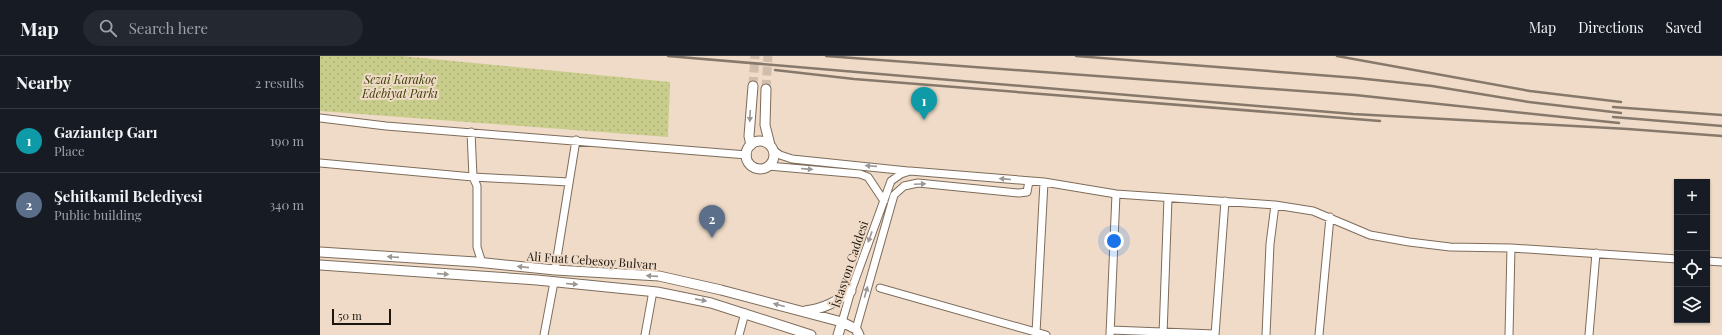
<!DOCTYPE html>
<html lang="en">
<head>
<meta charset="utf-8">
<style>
	:root { --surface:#171b24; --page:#242831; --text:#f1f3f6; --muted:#9ea1a6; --line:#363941; --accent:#0b8043 }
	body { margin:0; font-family:"Playfair Display",serif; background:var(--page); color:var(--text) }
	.controls { position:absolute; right:12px; bottom:12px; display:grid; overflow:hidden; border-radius:0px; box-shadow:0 1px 3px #0004 }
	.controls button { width:36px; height:36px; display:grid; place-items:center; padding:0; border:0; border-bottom:1px solid var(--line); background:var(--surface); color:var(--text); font:20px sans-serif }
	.scale { position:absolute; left:12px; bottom:10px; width:59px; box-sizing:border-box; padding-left:4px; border:2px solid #1d160f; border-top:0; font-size:11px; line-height:14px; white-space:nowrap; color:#1d160f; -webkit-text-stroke:3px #efdbc7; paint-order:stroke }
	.you { position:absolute; left:794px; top:185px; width:14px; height:14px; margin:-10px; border:3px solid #fff; border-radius:50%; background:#1a73e8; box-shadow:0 0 0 6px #1a73e833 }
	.badge { display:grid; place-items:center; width:26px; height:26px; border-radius:50%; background:var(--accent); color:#fff; font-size:13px; font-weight:700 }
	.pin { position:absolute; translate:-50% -33px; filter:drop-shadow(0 1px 2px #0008) }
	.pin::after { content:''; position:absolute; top:21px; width:14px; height:12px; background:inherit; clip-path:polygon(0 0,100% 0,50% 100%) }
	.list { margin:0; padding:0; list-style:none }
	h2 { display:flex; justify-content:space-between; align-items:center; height:52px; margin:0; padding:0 16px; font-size:17px }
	h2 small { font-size:13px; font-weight:400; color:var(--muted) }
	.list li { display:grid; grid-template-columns:26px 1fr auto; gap:12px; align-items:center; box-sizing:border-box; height:64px; padding:0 16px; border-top:1px solid var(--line) }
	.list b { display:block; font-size:15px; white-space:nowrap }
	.list p { margin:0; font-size:13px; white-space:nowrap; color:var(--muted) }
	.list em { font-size:13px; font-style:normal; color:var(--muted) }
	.icon { flex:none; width:22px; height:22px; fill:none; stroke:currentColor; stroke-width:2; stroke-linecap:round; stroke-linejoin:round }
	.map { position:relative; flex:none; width:1402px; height:279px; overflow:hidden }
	header { display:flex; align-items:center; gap:24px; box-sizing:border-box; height:56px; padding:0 20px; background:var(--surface); border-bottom:1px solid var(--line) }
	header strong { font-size:19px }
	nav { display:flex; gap:22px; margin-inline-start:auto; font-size:14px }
	.search { width:280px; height:36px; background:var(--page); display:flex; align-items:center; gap:10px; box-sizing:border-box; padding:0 14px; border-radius:22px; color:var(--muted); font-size:15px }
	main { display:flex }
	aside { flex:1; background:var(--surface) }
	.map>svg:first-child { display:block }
	.park { fill:url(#park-dots) }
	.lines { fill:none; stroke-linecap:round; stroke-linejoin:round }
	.secondary-tunnel { stroke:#d0bdab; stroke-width:9; stroke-dasharray:9 4.5; stroke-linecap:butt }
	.street-casing { stroke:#7e6c5b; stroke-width:9 }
	.secondary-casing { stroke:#7e6c5b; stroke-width:11 }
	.street { stroke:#fff; stroke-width:7 }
	.secondary { stroke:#fff; stroke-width:9 }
	.rail { stroke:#86796b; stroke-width:2.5 }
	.oneway { fill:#999693 }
	.labels { text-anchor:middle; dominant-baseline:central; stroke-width:4; stroke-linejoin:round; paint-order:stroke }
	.park-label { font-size:12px; font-style:italic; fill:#3b3d07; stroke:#efdbc7 }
	.street-label { font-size:12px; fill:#1d160f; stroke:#efdbc7 }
</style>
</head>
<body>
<header>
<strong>Map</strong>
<div class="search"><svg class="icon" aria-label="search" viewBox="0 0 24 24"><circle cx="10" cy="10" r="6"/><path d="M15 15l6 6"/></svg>Search here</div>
<nav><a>Map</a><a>Directions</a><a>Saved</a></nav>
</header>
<main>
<aside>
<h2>Nearby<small>2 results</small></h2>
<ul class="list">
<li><span class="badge" style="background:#0f9aa8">1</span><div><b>Gaziantep Garı</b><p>Place</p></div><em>190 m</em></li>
<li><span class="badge" style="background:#5c6f8a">2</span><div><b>Şehitkamil Belediyesi</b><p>Public building</p></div><em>340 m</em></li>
</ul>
</aside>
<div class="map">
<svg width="1402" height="279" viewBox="0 0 1402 279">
	<defs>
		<pattern id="park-dots" width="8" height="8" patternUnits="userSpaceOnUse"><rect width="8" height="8" fill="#c8cd8c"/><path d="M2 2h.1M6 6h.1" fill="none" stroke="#abaf78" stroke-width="1.8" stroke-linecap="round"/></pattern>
	</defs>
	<rect width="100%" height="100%" fill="#efdbc7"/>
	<path class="park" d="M 0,0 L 82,0 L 350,26 L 348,81 L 0,55 Z"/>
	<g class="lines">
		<path class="secondary-tunnel" d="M 433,30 L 435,0
			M 446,33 L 448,0"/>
		<g class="street-casing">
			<path id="street" d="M 0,62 L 66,70 L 427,99
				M 151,76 L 153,121 L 157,130 L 157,191 L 162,207
				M 453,94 L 460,99 L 472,103 L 588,115
				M 0,107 L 153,121 L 249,126
				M 448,110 L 540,118 L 548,121 L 564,145
				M 1387,205 L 1402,206
				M 235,214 L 256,84
				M 560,232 L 726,279
				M 522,266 L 531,235 L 571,125 L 581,118 L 590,115 L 724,126 L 796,138 L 955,149 L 993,155 L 1050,179 L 1089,186 L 1130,191 L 1191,192 L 1357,203
				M 536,273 L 574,139 L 584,130 L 598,127 L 699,137 L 707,136 L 709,125
				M 790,274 L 895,278
				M 716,277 L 724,126
				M 224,279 L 234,226
				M 325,279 L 333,235
				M 419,279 L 425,257
				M 790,279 L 796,138
				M 843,279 L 848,142
				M 895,279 L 905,145
				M 946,279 L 950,188 L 955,149
				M 999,279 L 1010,161
				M 1189,279 L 1191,192
				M 1269,279 L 1276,197"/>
		</g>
		<g class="secondary-casing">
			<path id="secondary" d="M 446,33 L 445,69 L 450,89
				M426 99a14 14 0 1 1 28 0a14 14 0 1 1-28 0Z
				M 431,89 L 429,80 L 433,30
				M 0,196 L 156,206 L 235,214 L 339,220 L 401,234 L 522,266 L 536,273 L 539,279
				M 0,209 L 217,224 L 337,236 L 391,247 L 491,279
				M 485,255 C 503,253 516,246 531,235
				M 518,279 L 522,266"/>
		</g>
		<use href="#street" class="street"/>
		<use href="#secondary" class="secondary"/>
		<path class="rail" d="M 348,0 L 1033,58 L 1308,73 L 1402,80
			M 506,0 L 1035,39 L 1299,67
			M 756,0 L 1037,22 L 1112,30 L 1209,46 L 1301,57
			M 1017,0 L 1210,35 L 1301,46
			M 455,14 L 534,23 L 1060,65
			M 1293,51 L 1402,59
			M 1293,61 L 1402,70"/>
	</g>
	<defs><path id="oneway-solid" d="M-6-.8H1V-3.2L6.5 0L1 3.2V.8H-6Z"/></defs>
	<g class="oneway">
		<use href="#oneway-solid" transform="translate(430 60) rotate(93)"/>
		<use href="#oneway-solid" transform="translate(551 110) rotate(-176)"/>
		<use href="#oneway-solid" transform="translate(487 113) rotate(5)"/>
		<use href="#oneway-solid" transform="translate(685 123) rotate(-175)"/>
		<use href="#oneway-solid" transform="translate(600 128) rotate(-2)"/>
		<use href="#oneway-solid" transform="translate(550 181) rotate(110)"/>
		<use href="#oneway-solid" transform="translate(73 201) rotate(-176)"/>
		<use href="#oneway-solid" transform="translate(203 211) rotate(-174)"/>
		<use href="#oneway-solid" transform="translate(123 218) rotate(4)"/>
		<use href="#oneway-solid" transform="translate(332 220) rotate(-176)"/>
		<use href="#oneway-solid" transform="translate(252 228) rotate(5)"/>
		<use href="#oneway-solid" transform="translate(546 236) rotate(-74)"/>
		<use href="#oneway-solid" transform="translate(381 244) rotate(11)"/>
		<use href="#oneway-solid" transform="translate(459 249) rotate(-165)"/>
	</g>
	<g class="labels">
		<g class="park-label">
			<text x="80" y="23">Sezai Karakoç<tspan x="80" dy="14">Edebiyat Parkı</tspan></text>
		</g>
		<g class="street-label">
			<text transform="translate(272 204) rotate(4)">Ali Fuat Cebesoy Bulvarı</text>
			<text transform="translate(529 208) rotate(-71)">İstasyon Caddesi</text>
		</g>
	</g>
</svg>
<div class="controls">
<button>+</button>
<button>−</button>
<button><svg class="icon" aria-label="locate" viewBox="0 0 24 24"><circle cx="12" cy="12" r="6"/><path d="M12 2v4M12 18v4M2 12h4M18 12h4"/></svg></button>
<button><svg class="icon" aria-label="layers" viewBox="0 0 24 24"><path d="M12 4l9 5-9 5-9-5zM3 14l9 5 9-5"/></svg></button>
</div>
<div class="scale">50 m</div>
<div class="you"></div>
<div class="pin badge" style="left:604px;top:64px;background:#0f9aa8">1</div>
<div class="pin badge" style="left:392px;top:182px;background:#5c6f8a">2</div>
</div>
</main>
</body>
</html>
